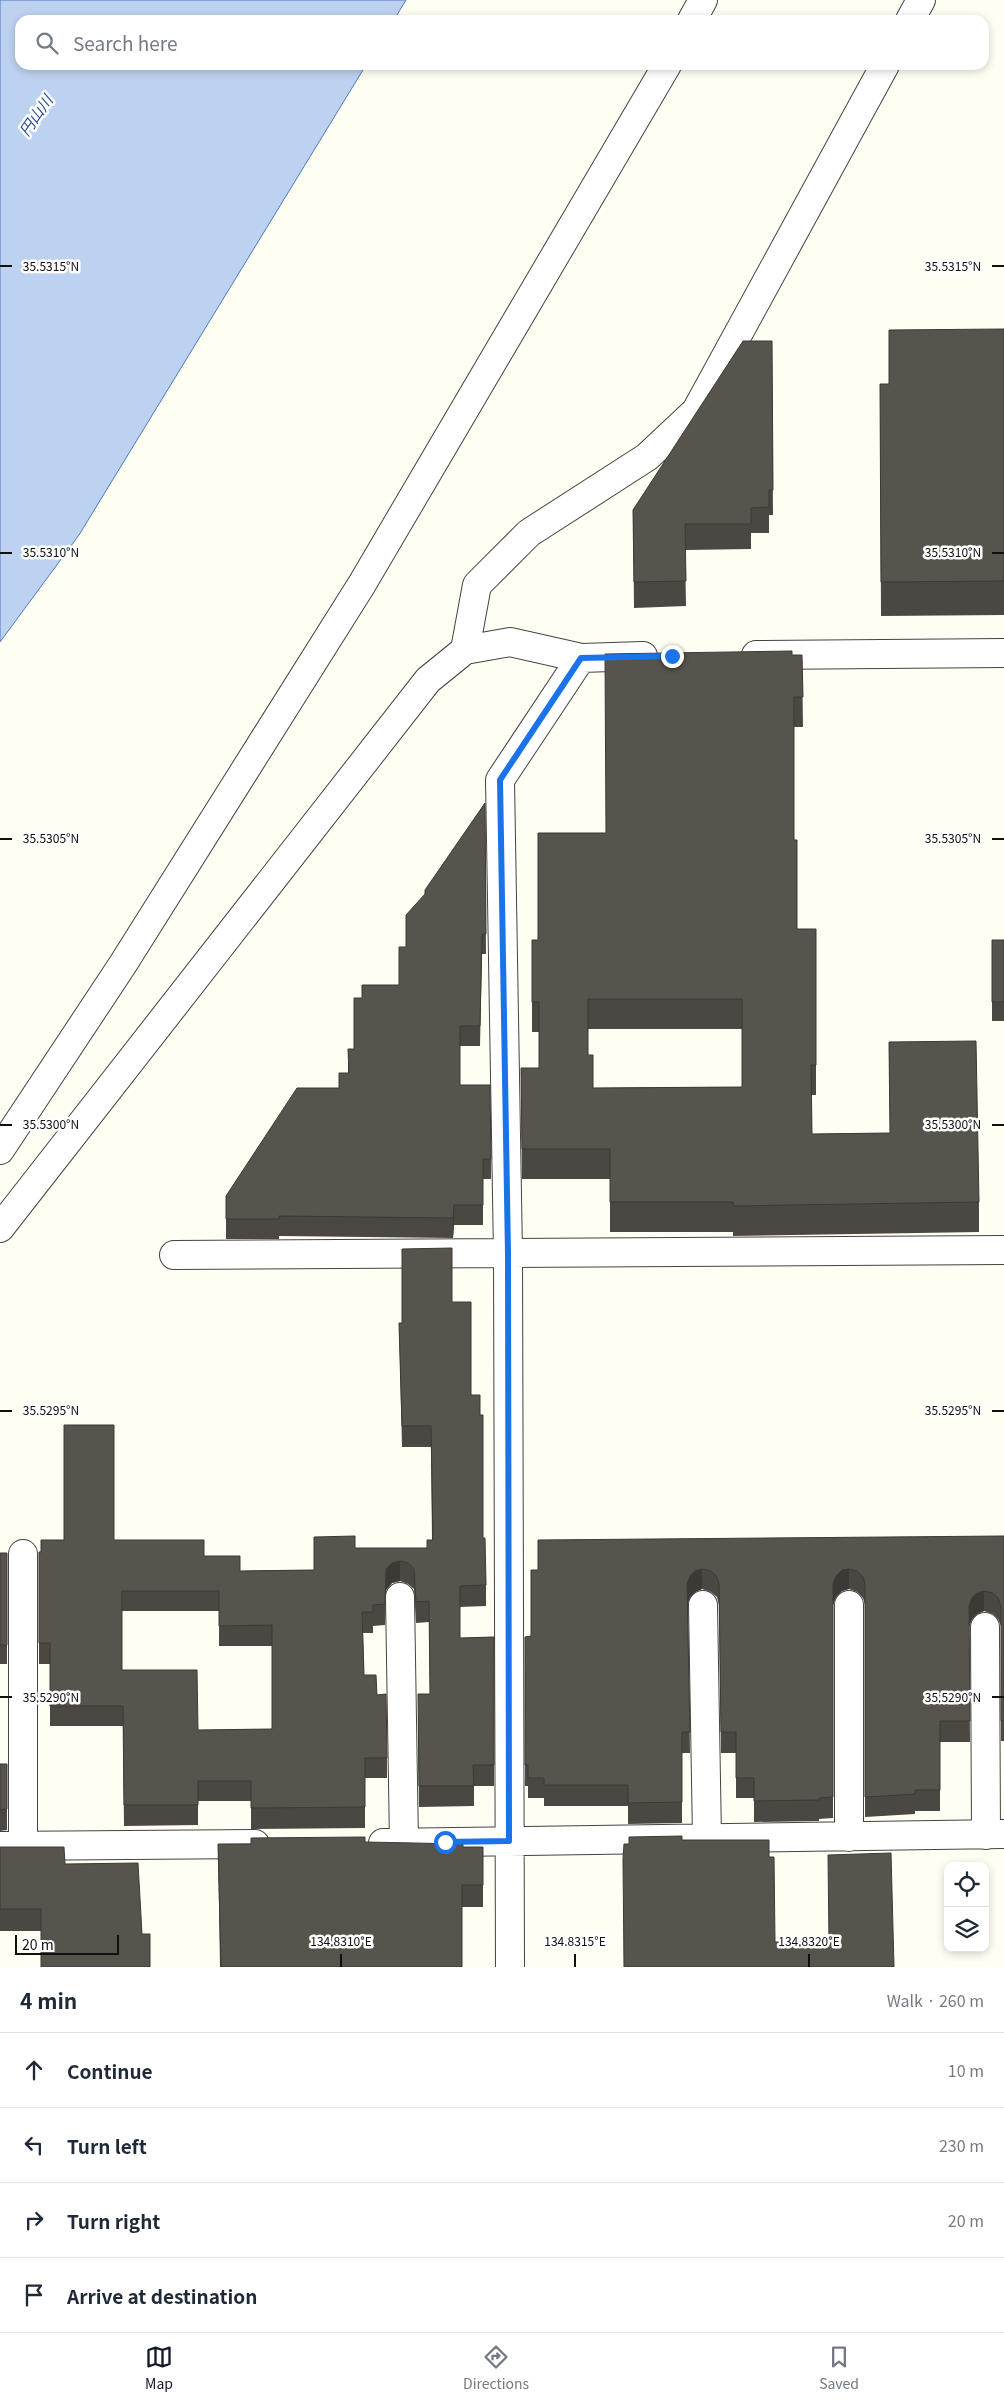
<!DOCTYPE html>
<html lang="en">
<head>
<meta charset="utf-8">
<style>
	:root { --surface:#fff; --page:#f2f2f3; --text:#1f2937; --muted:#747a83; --line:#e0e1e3; --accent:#111827 }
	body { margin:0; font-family:Georgia,"Noto Sans JP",serif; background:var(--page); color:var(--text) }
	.controls { position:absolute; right:15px; bottom:15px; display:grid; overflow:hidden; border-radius:10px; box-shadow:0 2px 8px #0003 }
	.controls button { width:45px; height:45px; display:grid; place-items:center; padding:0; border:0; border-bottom:1px solid var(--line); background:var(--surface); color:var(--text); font:25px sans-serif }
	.scale { position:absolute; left:15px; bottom:12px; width:104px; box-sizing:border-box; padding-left:5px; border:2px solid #101010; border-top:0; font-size:14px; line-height:18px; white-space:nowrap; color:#101010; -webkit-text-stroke:4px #fff; paint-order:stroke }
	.stop { position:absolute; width:15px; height:15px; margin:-11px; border:4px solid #1a73e8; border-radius:50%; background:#fff }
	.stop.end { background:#1a73e8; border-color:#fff; box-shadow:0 1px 5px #0008 }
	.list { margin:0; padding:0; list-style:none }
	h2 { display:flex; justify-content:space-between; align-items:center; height:65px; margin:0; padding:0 20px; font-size:21px }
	h2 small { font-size:16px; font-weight:400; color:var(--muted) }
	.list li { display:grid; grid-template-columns:32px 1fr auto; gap:15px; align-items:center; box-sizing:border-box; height:75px; padding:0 20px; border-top:1px solid var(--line) }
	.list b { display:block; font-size:19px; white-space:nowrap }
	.list em { font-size:16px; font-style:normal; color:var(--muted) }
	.icon { flex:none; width:28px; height:28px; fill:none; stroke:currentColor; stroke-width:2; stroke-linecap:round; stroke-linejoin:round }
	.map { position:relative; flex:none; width:1004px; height:1967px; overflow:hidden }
	.search { position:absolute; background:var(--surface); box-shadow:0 2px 8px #0003; left:15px; right:15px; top:15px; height:55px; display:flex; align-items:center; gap:12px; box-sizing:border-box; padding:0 18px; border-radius:15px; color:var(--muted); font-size:19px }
	.sheet { height:365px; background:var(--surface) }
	nav { display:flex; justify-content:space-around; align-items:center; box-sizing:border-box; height:70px; border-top:1px solid var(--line); background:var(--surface); font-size:14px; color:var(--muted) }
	nav a { display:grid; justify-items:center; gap:2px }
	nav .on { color:var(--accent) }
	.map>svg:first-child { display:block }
	.water { fill:#bdd2f0; stroke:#4b79c0 }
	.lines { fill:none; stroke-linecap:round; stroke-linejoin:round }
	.minor-casing { stroke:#434343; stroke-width:30 }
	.minor { stroke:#fff; stroke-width:28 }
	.wall { fill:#4b4742; fill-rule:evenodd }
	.shaded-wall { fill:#3d3a36 }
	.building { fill:#57534d; stroke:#3d3a36; fill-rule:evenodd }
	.route { stroke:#1a73e8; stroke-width:6 }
	.ticks { fill:none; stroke:#101010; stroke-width:2 }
	.labels { text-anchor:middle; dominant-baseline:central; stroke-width:5; stroke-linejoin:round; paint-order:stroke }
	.water-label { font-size:15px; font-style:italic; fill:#254c95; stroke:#fff }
	.ticks-label { font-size:12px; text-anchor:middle; fill:#101010; stroke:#fff; stroke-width:5; stroke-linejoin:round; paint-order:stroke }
</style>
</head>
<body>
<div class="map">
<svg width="1004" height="1967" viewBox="0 0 1004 1967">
	<rect width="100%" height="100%" fill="#fefef3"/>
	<path class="water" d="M 0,0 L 406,0 L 394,20 L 20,20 L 20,65 L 366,65 L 79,535 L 0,642 Z"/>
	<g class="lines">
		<g class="minor-casing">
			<path id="minor" d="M 692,20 L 703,0
				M 910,20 L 921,0
				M 465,650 L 477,585 L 529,533 L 647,457 L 696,411 L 885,65
				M 756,655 L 1004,653
				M 0,1150 L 123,964 L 362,584 L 667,65
				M 0,1228 L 428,680 L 465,650 L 510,642 L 581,658 L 643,656
				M 174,1255 L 1004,1250
				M 400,1597 L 404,1843
				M 703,1605 L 707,1839
				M 985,1627 L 986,1835
				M 849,1837 L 849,1605
				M 383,1843 L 1004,1834
				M 0,1846 L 255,1844
				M 23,1846 L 23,1554
				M 510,1967 L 508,1254 L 500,780 L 581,658"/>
		</g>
		<use href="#minor" class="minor"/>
	</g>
	<path class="wall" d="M 1004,329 L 1004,615 L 881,616 L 880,384 L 889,384 Z
		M 772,341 L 773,515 L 769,515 L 769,533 L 751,533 L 751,549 L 685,550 L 686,606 L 634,608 L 633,510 Z
		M 792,655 L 802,655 L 803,727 L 794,727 L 794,840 L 797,929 L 816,929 L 816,1095 L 811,1095 L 812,1134 L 890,1133 L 889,1042 L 979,1202 L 979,1232 L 733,1236 L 733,1232 L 610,1232 L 610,1179 L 522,1179 L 521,1068 L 539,1068 L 539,1032 L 532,1032 L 532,940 L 538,940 L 606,833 ZM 588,1029 L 742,1029 L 742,1087 L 593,1088 L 588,1055 Z
		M 485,803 L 486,954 L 482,954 L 480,1046 L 460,1046 L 460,1085 L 491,1159 L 491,1179 L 483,1179 L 483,1225 L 454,1225 L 453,1238 L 279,1236 L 279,1239 L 226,1239 L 226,1196 L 339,1088 L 348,1073 L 348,1049 L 354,1049 L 362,998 L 399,985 L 406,947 L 425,894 Z
		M 992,940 L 1004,940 L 1004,1021 L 992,1021 Z
		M 452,1302 L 471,1395 L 486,1585 L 486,1606 L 460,1607 L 460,1638 L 494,1637 L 494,1786 L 474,1786 L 474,1806 L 419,1807 L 418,1715 L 430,1694 L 429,1622 L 416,1623 L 414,1589 L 408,1584 L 400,1581 L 392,1583 L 386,1590 L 385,1625 L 373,1626 L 373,1633 L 363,1633 L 364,1675 L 377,1695 L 387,1758 L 387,1778 L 365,1778 L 365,1828 L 251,1829 L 251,1801 L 198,1801 L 198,1825 L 124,1826 L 123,1726 L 50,1726 L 50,1664 L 39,1664 L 39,1552 L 114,1540 L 204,1556 L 240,1571 L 314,1570 L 355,1548 L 427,1548 L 432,1540 L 431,1447 L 402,1447 L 399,1323 L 402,1323 ZM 122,1611 L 219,1611 L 219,1646 L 272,1646 L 272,1729 L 198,1730 L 122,1670 Z
		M 1004,1536 L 1004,1741 L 1001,1741 L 1001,1626 L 998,1619 L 993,1614 L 984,1611 L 977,1614 L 972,1619 L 969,1627 L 970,1742 L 940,1742 L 940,1811 L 915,1811 L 915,1814 L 865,1817 L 865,1605 L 863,1598 L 857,1592 L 849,1589 L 842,1591 L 836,1597 L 833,1605 L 833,1818 L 819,1819 L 819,1821 L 754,1822 L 754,1798 L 736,1798 L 736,1753 L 721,1753 L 719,1605 L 717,1597 L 711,1592 L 702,1589 L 695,1592 L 690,1597 L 688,1604 L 690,1753 L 682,1753 L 682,1823 L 628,1824 L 628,1806 L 544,1806 L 544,1798 L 528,1798 L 528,1786 L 525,1786 L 525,1637 L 531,1636 L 538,1570 Z
		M 0,1553 L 7,1553 L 7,1664 L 0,1664 Z
		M 0,1764 L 7,1764 L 7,1830 L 0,1831 Z
		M 365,1842 L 463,1847 L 483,1847 L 483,1907 L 462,1907 L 462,1967 L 220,1967 L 218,1844 Z
		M 0,1847 L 64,1847 L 41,1931 L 0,1931 Z"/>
	<path class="shaded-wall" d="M 454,1205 L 454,1225 L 453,1238 L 453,1218 Z
		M 400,1561 L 400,1581 L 392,1583 L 386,1590 L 385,1625 L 386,1569 L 392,1563 Z
		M 702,1569 L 702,1589 L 695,1592 L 690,1597 L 687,1605 L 687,1584 L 690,1576 L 695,1571 Z
		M 849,1569 L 849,1589 L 842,1591 L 836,1597 L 833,1605 L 833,1584 L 836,1576 L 842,1570 Z
		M 984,1591 L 984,1611 L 977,1614 L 972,1619 L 969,1627 L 969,1606 L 972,1598 L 977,1593 Z"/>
	<path class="building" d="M 1004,329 L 1004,581 L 881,582 L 880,384 L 889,384 L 889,330 Z
		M 743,341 L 772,341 L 773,490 L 769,490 L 769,507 L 751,508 L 751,524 L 685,524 L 686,581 L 634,582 L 633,510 Z
		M 792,651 L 792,655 L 802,655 L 803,697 L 794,697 L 794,840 L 797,840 L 797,929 L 816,929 L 816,1065 L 811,1065 L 812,1134 L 890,1133 L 889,1042 L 976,1041 L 979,1202 L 733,1206 L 733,1202 L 610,1202 L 610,1149 L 522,1149 L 521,1068 L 539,1068 L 539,1002 L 532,1002 L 532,940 L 538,940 L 538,833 L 606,833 L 605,654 ZM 588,999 L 742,999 L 742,1087 L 593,1088 L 593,1055 L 588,1055 Z
		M 485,803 L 486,934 L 482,934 L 480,1026 L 460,1026 L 460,1085 L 490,1085 L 491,1159 L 483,1159 L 483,1205 L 454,1205 L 453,1218 L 279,1216 L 279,1219 L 226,1219 L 226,1196 L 297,1088 L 339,1088 L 339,1073 L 349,1073 L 348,1049 L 354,1049 L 354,998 L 362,998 L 362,985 L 399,985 L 399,947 L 406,947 L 406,915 L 425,894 L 425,890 Z
		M 992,940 L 1004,940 L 1004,1002 L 992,1002 Z
		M 452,1248 L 452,1302 L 471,1302 L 471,1395 L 480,1395 L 480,1415 L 483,1415 L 483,1538 L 485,1538 L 486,1585 L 460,1586 L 460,1638 L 494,1637 L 494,1765 L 473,1765 L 474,1786 L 419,1786 L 418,1694 L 430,1694 L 429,1601 L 416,1602 L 414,1569 L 408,1563 L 400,1561 L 392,1563 L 386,1569 L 385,1604 L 373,1605 L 373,1612 L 362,1612 L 364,1675 L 376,1675 L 377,1695 L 386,1694 L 387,1758 L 365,1758 L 365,1807 L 251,1808 L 251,1781 L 198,1781 L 198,1805 L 124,1805 L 123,1706 L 50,1706 L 50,1643 L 39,1643 L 39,1552 L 41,1552 L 41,1540 L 64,1540 L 64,1425 L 114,1425 L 114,1540 L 204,1540 L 204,1556 L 240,1556 L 240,1571 L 314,1570 L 314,1537 L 355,1536 L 355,1548 L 427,1548 L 427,1540 L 433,1540 L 431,1426 L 402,1426 L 399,1323 L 402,1323 L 402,1249 ZM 122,1591 L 219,1591 L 219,1626 L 272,1625 L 272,1729 L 198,1730 L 197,1670 L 122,1670 Z
		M 1004,1536 L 1004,1721 L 1001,1721 L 1001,1606 L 998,1598 L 993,1593 L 984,1591 L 977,1593 L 972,1598 L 969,1606 L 970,1721 L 940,1721 L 940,1790 L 915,1790 L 915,1794 L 865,1797 L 865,1584 L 863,1577 L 857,1571 L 849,1569 L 842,1570 L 836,1576 L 833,1584 L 833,1797 L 819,1798 L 819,1800 L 754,1801 L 754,1778 L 736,1778 L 736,1732 L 721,1732 L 719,1584 L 717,1577 L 711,1571 L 702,1569 L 695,1571 L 690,1576 L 687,1584 L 690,1732 L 682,1732 L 682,1802 L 628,1803 L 628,1785 L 544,1785 L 544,1778 L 528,1778 L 528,1765 L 525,1765 L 525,1637 L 531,1636 L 531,1570 L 538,1570 L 538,1540 Z
		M 0,1553 L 7,1553 L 7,1645 L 0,1645 Z
		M 0,1764 L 7,1764 L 7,1809 L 0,1810 Z
		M 682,1836 L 682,1840 L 769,1840 L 769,1857 L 774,1857 L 775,1942 L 829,1942 L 828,1855 L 891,1853 L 894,1967 L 624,1967 L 623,1859 L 624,1844 L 629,1844 L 629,1837 Z
		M 365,1837 L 365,1842 L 463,1844 L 463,1847 L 483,1847 L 483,1885 L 462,1885 L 462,1967 L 221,1967 L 218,1844 L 251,1844 L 251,1838 Z
		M 0,1847 L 64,1847 L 65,1864 L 138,1863 L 142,1934 L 150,1934 L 150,1967 L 41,1967 L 41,1909 L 0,1909 Z"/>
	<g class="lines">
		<path class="route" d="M 445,1842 L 509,1841 L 508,1254 L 500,780 L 581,658 L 672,656"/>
	</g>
	<path class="ticks" d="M 0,266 L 12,266M 992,266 L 1004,266M 0,553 L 12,553M 992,553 L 1004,553M 0,839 L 12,839M 992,839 L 1004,839M 0,1125 L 12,1125M 992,1125 L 1004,1125M 0,1411 L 12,1411M 992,1411 L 1004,1411M 0,1697 L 12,1697M 992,1697 L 1004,1697M 341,1954 L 341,1967M 575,1954 L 575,1967M 809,1954 L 809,1967"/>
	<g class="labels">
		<g class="water-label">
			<text transform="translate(35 115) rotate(-55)">円山川</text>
		</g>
	</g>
	<g class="ticks-label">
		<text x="51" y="271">35.5315°N</text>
		<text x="953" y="271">35.5315°N</text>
		<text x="51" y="557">35.5310°N</text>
		<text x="953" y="557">35.5310°N</text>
		<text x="51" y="843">35.5305°N</text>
		<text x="953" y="843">35.5305°N</text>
		<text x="51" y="1129">35.5300°N</text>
		<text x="953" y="1129">35.5300°N</text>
		<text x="51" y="1415">35.5295°N</text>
		<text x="953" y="1415">35.5295°N</text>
		<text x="51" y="1702">35.5290°N</text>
		<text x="953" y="1702">35.5290°N</text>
		<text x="341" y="1946">134.8310°E</text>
		<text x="575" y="1946">134.8315°E</text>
		<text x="809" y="1946">134.8320°E</text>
	</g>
</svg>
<div class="controls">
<button><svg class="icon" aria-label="locate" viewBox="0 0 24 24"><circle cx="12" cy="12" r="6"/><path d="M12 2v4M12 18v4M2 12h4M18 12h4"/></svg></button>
<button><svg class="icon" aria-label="layers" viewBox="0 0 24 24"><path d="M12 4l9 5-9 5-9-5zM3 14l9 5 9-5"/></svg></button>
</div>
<div class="scale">20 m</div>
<div class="stop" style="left:445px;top:1842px"></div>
<div class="stop end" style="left:672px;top:656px"></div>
<div class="search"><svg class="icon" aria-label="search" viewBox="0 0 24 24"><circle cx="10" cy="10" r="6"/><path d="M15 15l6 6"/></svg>Search here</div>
</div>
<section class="sheet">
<h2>4 min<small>Walk · 260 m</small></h2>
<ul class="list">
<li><svg class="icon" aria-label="ahead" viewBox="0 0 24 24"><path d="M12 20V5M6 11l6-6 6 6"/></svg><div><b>Continue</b></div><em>10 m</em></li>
<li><svg class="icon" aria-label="left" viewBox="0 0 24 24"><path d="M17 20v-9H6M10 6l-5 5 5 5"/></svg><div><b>Turn left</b></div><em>230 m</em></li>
<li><svg class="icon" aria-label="right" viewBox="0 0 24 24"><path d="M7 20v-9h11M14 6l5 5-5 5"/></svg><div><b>Turn right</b></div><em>20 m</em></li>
<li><svg class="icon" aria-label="arrive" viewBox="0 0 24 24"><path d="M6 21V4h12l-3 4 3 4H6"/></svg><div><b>Arrive at destination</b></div></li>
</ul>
</section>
<nav>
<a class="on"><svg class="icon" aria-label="map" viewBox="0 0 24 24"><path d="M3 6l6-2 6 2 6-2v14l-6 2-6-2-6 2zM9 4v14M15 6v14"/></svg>Map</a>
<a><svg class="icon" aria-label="directions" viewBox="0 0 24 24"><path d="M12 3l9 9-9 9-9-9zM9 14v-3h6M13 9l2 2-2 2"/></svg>Directions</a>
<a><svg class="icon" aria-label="saved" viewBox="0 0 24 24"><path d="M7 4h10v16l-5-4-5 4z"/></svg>Saved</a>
</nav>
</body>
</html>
